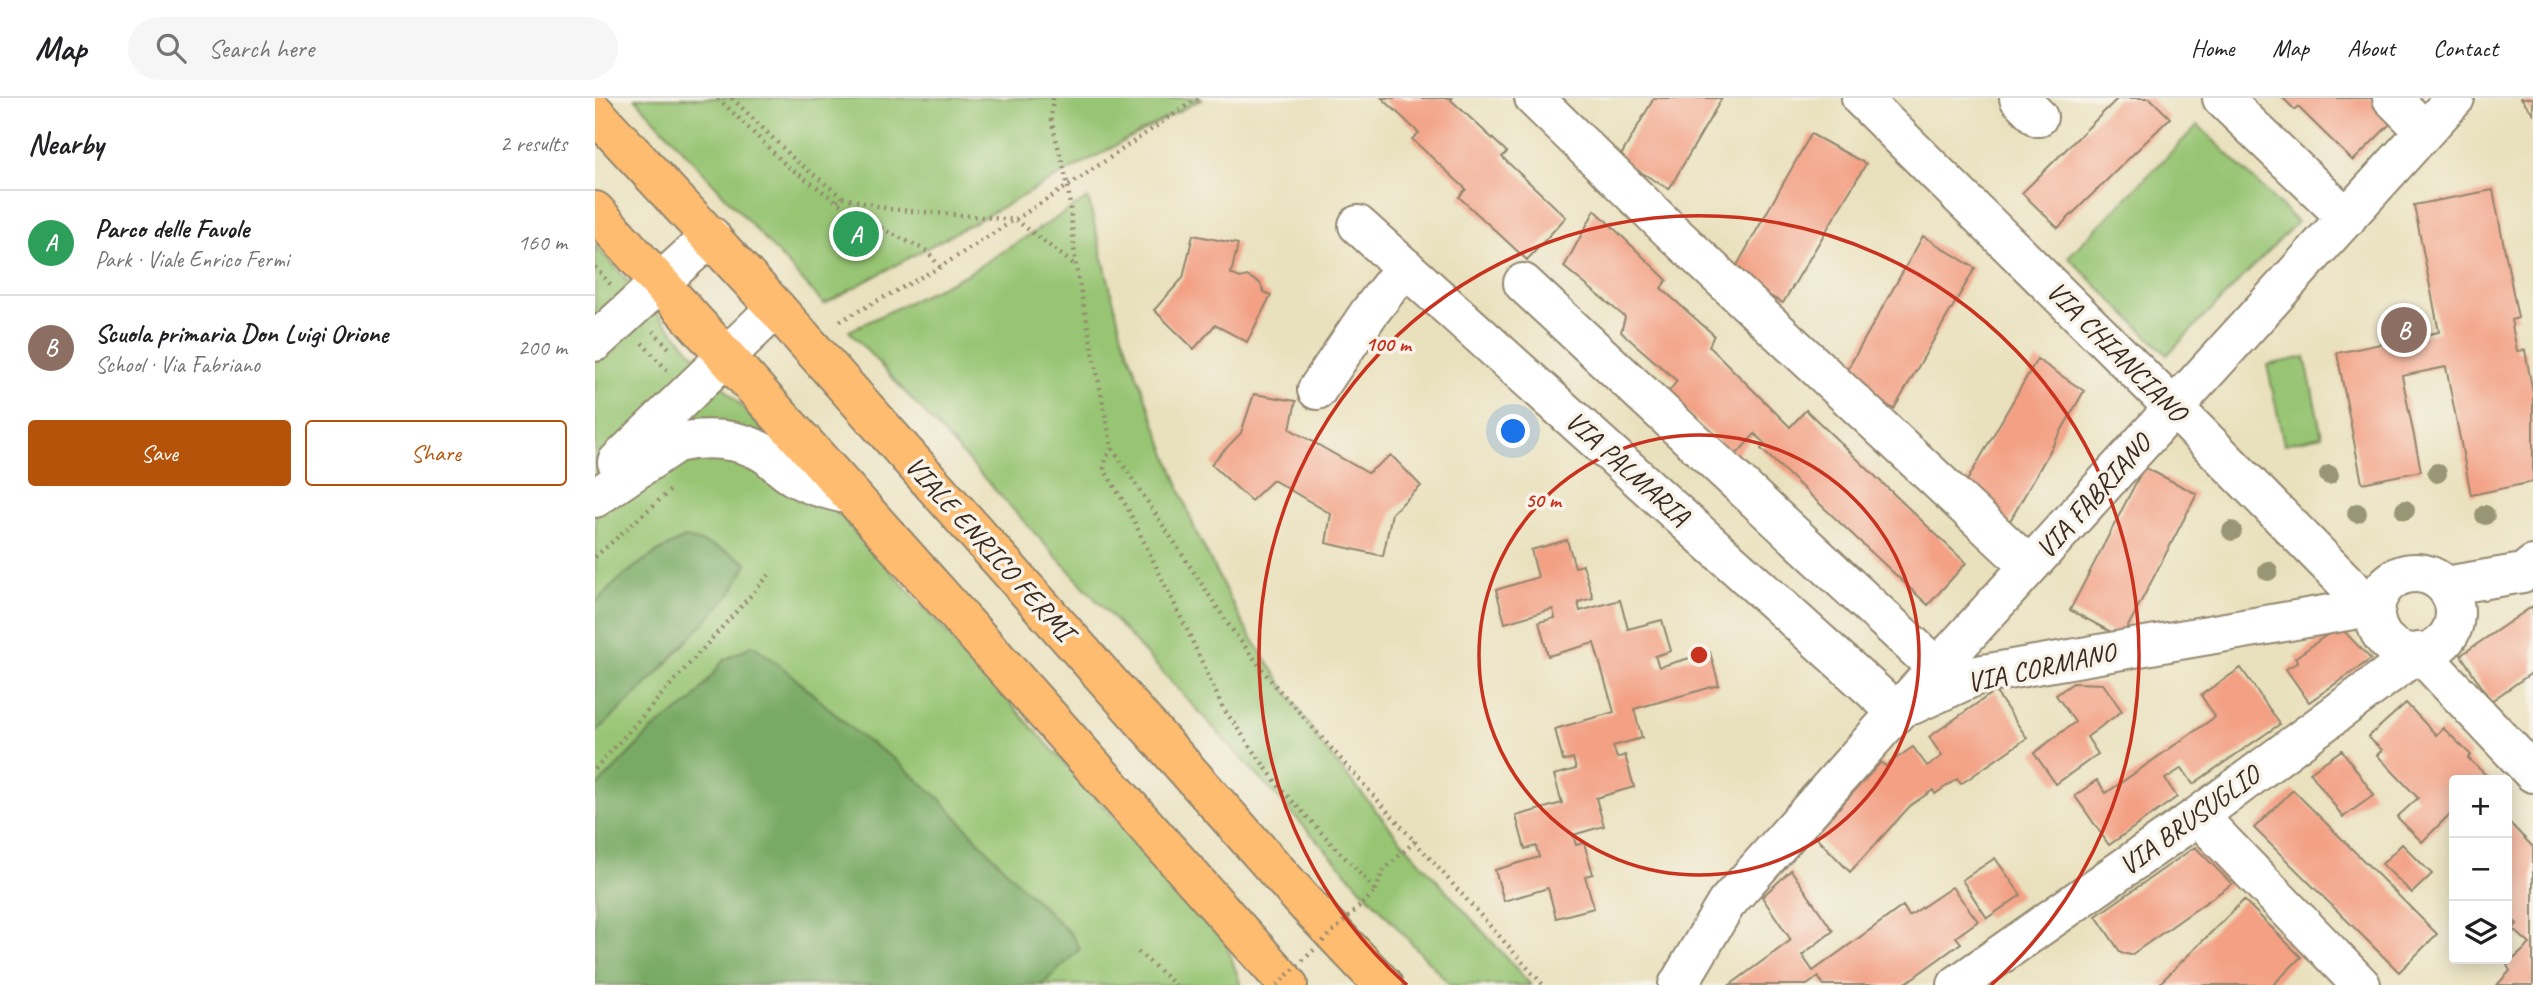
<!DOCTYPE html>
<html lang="en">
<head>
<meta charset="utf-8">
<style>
	:root { --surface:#fff; --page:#f6f6f6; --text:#202124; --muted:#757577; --line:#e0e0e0; --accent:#b45309 }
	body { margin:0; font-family:Caveat,sans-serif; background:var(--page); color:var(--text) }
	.controls { position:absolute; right:21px; bottom:21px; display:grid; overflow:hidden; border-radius:7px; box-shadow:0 4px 18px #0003 }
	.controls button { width:63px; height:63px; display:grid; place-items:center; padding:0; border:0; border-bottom:2px solid var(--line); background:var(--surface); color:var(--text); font:35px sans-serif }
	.you { position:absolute; left:919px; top:334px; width:24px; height:24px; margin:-18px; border:5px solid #fff; border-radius:50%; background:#1a73e8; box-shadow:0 0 0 10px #1a73e833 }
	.badge { display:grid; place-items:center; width:46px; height:46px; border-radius:50%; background:var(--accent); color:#fff; font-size:23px; font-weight:700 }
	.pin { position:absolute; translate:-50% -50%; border:4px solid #fff; box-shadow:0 2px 7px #0006 }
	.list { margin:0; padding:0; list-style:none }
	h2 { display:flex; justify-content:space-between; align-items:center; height:91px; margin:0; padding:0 28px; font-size:30px }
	h2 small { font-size:23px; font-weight:400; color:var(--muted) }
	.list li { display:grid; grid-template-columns:46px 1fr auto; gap:21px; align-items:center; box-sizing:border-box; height:105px; padding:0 28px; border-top:2px solid var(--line) }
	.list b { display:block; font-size:26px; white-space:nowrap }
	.list p { margin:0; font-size:23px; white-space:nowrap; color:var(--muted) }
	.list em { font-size:23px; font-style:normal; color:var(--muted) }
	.actions { display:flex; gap:14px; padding:21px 28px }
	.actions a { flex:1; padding:16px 0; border:2px solid var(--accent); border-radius:7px; text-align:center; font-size:24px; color:var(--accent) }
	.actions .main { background:var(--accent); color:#fff }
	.icon { flex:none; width:38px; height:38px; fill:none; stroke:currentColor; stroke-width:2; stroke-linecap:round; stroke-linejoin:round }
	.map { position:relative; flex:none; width:1938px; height:887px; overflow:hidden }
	header { display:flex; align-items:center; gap:42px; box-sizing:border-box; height:98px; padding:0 35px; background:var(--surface); border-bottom:2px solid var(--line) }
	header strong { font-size:33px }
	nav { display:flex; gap:38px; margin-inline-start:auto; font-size:24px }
	.search { width:490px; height:63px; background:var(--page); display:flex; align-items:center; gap:18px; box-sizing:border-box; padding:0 24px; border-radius:38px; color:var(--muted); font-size:26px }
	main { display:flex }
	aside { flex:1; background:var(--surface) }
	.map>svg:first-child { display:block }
	.green { fill:#97c573; stroke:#697848; stroke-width:2 }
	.forest { fill:#79aa65; stroke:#5a6a42; stroke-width:2 }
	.building { fill:#f3a084 }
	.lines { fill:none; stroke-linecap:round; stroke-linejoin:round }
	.minor-casing { stroke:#92866e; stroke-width:42 }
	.major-casing { stroke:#92866e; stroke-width:42 }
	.path { stroke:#92866e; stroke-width:4.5; stroke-dasharray:2 5; stroke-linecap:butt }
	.minor { stroke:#fff; stroke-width:38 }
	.major { stroke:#febc70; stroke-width:38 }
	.path-bridge { stroke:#92866e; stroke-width:4.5; stroke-dasharray:2 5; stroke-linecap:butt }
	.tree { fill:#999674 }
	.ring { fill:none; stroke:#c8321e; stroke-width:3.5 }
	.labels { text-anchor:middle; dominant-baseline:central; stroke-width:7; stroke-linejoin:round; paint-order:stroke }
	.street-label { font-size:28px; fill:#3b2a1e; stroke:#f7f3e8 }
	.centre { fill:#c8321e; stroke:#f7f3e8; stroke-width:3.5 }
	.ring-label { font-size:21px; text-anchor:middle; font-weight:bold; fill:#c8321e; stroke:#f7f3e8; stroke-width:7; stroke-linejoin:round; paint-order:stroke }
</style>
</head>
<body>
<header>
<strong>Map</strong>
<div class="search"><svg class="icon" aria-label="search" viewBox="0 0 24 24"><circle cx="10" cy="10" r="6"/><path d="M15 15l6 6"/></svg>Search here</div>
<nav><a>Home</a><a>Map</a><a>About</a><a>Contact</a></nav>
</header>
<main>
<aside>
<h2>Nearby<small>2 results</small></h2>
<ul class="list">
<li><span class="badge" style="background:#2e9e5b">A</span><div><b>Parco delle Favole</b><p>Park · Viale Enrico Fermi</p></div><em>160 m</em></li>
<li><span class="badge" style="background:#8d6e63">B</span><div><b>Scuola primaria Don Luigi Orione</b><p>School · Via Fabriano</p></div><em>200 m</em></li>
</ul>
<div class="actions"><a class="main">Save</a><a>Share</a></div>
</aside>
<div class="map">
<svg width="1938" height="887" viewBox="0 0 1938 887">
	<rect width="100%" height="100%" fill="#f7f3e8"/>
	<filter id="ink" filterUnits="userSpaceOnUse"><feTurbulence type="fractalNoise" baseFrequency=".0143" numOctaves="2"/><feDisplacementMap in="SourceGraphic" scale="14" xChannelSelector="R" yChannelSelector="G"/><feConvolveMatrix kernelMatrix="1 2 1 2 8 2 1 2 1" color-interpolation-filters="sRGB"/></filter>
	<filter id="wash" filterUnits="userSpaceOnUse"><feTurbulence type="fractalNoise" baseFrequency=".00686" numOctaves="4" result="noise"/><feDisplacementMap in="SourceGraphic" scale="28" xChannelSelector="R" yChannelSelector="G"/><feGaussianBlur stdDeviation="1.57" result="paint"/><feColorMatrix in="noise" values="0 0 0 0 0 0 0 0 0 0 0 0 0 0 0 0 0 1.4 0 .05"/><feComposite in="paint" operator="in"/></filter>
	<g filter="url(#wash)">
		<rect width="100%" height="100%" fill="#e9e1bd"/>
		<path class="green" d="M 40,0 L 608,0 L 229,206 Z
			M 1603,27 L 1702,124 L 1572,257 L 1473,159 Z
			M 493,100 L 527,237 L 601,434 L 649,528 L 729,650 L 803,739 L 936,887 L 855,887 L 254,233 L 372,176 Z
			M 0,147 L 630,842 L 646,887 L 0,887 Z
			M 1710,259 L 1727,338 L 1689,346 L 1672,267 Z"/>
		<path class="forest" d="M 90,440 C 113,445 133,452 152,465 L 137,494 L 60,578 L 0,636 L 0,505 C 28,475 53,457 90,440 Z
			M 158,547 L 192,573 L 265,638 L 299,661 L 344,700 L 423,785 L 476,836 L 485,851 L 447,887 L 0,887 L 0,691 L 57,632 L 97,603 L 129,562 Z"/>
		<g id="blocks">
			<path class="building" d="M 787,0 L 857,0 L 856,2 L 912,54 L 907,59 L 971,119 L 932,162 L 864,99 L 871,91 L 817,41 L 824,35 Z
				M 1059,0 L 1127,0 L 1074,91 L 1024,61 Z
				M 1523,0 L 1555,0 L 1575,20 L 1463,130 L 1427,95 Z
				M 1688,0 L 1782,0 L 1802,19 L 1758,63 L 1703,9 L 1700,12 Z
				M 1926,0 L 1938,0 L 1938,15 Z
				M 1216,36 L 1271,66 L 1188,205 L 1136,178 Z
				M 1898,92 L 1923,220 L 1916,222 L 1922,253 L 1930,252 L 1938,295 L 1938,384 L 1876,397 L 1851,269 L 1807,278 L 1826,373 L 1767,385 L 1742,255 L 1844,234 L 1819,107 Z
				M 1000,112 L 1072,182 L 1066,190 L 1119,237 L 1114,248 L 1195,329 L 1211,312 L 1371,465 L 1333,507 L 1166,351 L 1170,346 L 1160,336 L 1140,358 L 1072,296 L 1082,283 L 1026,234 L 1030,219 L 969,169 Z
				M 598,137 L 643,146 L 636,176 L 645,180 L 652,178 L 665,185 L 669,194 L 676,197 L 652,244 L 620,227 L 599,251 L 559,212 L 588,180 Z
				M 1328,138 L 1380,170 L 1299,311 L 1247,281 Z
				M 1442,261 L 1489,293 L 1411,430 L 1361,402 Z
				M 659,296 L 701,303 L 695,331 L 773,375 L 796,357 L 826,388 L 797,415 L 788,458 L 731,445 L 736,416 L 678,382 L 656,403 L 616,366 L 646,335 Z
				M 1549,369 L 1602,396 L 1527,540 L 1475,512 Z
				M 972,442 L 980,469 L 988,467 L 998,500 L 983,504 L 985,513 L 1025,502 L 1033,531 L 1067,522 L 1076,553 L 1060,558 L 1064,569 L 1115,554 L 1124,587 L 1039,611 L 1047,640 L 1018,648 L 1022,660 L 1030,657 L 1039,689 L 1001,700 L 1009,728 L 978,737 L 981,747 L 989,745 L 998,776 L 990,778 L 999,810 L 961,820 L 953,790 L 909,803 L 900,772 L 944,759 L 941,748 L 930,751 L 921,718 L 967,705 L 959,677 L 981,671 L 978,660 L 968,663 L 960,631 L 1019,614 L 999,545 L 953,558 L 944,524 L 960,520 L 958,511 L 910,525 L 901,492 L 943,479 L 936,452 Z
				M 1938,508 L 1938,574 L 1896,603 L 1866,557 Z
				M 1744,528 L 1776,561 L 1714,604 L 1691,571 L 1703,564 L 1700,560 Z
				M 1646,570 L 1685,626 L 1598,686 L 1587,670 L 1570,681 L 1582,699 L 1514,747 L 1480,698 L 1502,682 L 1511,695 L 1620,619 L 1606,597 Z
				M 1478,585 L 1508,586 L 1527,613 L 1492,639 L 1503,656 L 1461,686 L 1439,655 L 1480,624 L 1461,597 Z
				M 1400,593 L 1432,640 L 1366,686 L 1362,681 L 1340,696 L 1338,692 L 1316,707 L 1255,774 L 1219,737 L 1286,664 L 1290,668 L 1318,649 L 1332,668 L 1347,658 L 1334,639 Z
				M 1811,605 L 1841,637 L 1848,630 L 1876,657 L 1873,660 L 1896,682 L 1859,682 L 1859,712 L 1827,744 L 1802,719 L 1823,700 L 1782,657 L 1787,652 L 1773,639 Z
				M 1747,652 L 1779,697 L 1748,719 L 1715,674 Z
				M 1698,692 L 1842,836 L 1804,874 L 1659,730 Z
				M 1912,722 L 1938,749 L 1938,887 L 1902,887 L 1915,873 L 1912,867 L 1935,846 L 1918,831 L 1922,826 L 1912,816 Z
				M 1807,746 L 1837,776 L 1817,795 L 1787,766 Z
				M 1600,749 L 1637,786 L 1536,857 L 1526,855 L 1501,818 Z
				M 1400,760 L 1426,797 L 1392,820 L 1367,782 Z
				M 1196,772 L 1238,833 L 1207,857 L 1218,873 L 1308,808 L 1314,818 L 1357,789 L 1383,823 L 1361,839 L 1366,845 L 1308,887 L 1229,887 L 1223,879 L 1212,887 L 1135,887 L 1196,842 L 1167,799 Z
				M 1649,802 L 1706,859 L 1678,887 L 1563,887 Z"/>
		</g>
	</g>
	<g filter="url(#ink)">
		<use href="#blocks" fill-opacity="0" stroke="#92866e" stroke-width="2"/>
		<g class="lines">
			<g class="minor-casing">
				<path id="minor" d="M 939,0 L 1080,137 L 1434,468
					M 1266,0 L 1600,331 L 1775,509
					M 1424,0 L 1443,19
					M 1627,0 L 1752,120
					M 1797,0 L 1830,33
					M 763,127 L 1302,614
					M 928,185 L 1342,570
					M 0,244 L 116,138
					M 722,292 L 774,215 L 810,169
					M 22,364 L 181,210
					M 0,400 L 81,345 C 110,338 147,340 172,357 C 181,364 189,373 198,378 C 215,388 237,393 256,397
					M1780 515a40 40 0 1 1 80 0a40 40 0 1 1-80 0Z
					M 1850,488 L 1928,475 L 1938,467
					M 1824,554 L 1938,675
					M 1317,607 L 1383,577 L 1781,508
					M 1603,718 L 1766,887
					M 1083,887 L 1131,806 L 1302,614 L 1860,0
					M 1362,887 L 1603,718 L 1824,554"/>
			</g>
			<g class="major-casing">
				<path id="major" d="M 0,15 L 181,210 L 712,807 L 788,887
					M 0,113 L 256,397 L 693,887"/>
			</g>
			<path class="path" d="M 123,0 L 192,68 L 263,119 L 332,153 L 345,169
				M 137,0 L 199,61 L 247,99
				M 458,0 L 456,21 L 473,88 L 481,169 L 517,350 L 635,529 L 677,584 L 948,887
				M 242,103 L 247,99 L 294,111 L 421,122 L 481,168
				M 0,169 L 16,187
				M 245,223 L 345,169 L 473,88 L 603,0
				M 58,233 L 76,252
				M 47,245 L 72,272
				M 517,350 L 511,360 L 509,371 L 532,409 L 594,536 L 628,610 L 686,691 L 781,793 L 767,806
				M 0,459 L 78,390
				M 0,671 L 174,477
				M 781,793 L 787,774 L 820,743
				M 543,854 L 581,887"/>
			<use href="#minor" class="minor"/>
			<use href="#major" class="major"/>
			<path class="path-bridge" d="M 682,887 L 767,806"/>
		</g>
		<g class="tree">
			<circle cx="1842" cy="375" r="10"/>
			<circle cx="1734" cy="377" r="10"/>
			<circle cx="1810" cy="412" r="10"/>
			<circle cx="1762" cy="415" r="10"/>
			<circle cx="1890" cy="417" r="10"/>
			<circle cx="1637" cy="433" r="10"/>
			<circle cx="1673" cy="473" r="10"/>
		</g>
	</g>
	<g class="ring">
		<circle cx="1104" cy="557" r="220"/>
		<path d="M812 887A440 440 0 1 1 1396 887"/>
	</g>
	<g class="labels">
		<g class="street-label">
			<text transform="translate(1522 253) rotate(45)">VIA CHIANCIANO</text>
			<text transform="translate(1033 370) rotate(42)">VIA PALMARIA</text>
			<text transform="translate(1498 398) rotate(-48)">VIA FABRIANO</text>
			<text transform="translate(395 450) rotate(48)">VIALE ENRICO FERMI</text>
			<text transform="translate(1446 569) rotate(-12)">VIA CORMANO</text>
			<text transform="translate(1594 722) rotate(-36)">VIA BRUSUGLIO</text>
		</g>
	</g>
	<circle cx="1104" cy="557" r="10" class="centre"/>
	<g class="ring-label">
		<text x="793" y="253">100 m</text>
		<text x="948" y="409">50 m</text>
	</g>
</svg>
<div class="controls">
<button>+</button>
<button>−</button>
<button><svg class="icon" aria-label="layers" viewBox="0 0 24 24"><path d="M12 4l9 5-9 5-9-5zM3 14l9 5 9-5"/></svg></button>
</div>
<div class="you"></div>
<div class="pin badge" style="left:261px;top:136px;background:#2e9e5b">A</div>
<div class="pin badge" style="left:1809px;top:232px;background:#8d6e63">B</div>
</div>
</main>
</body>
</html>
